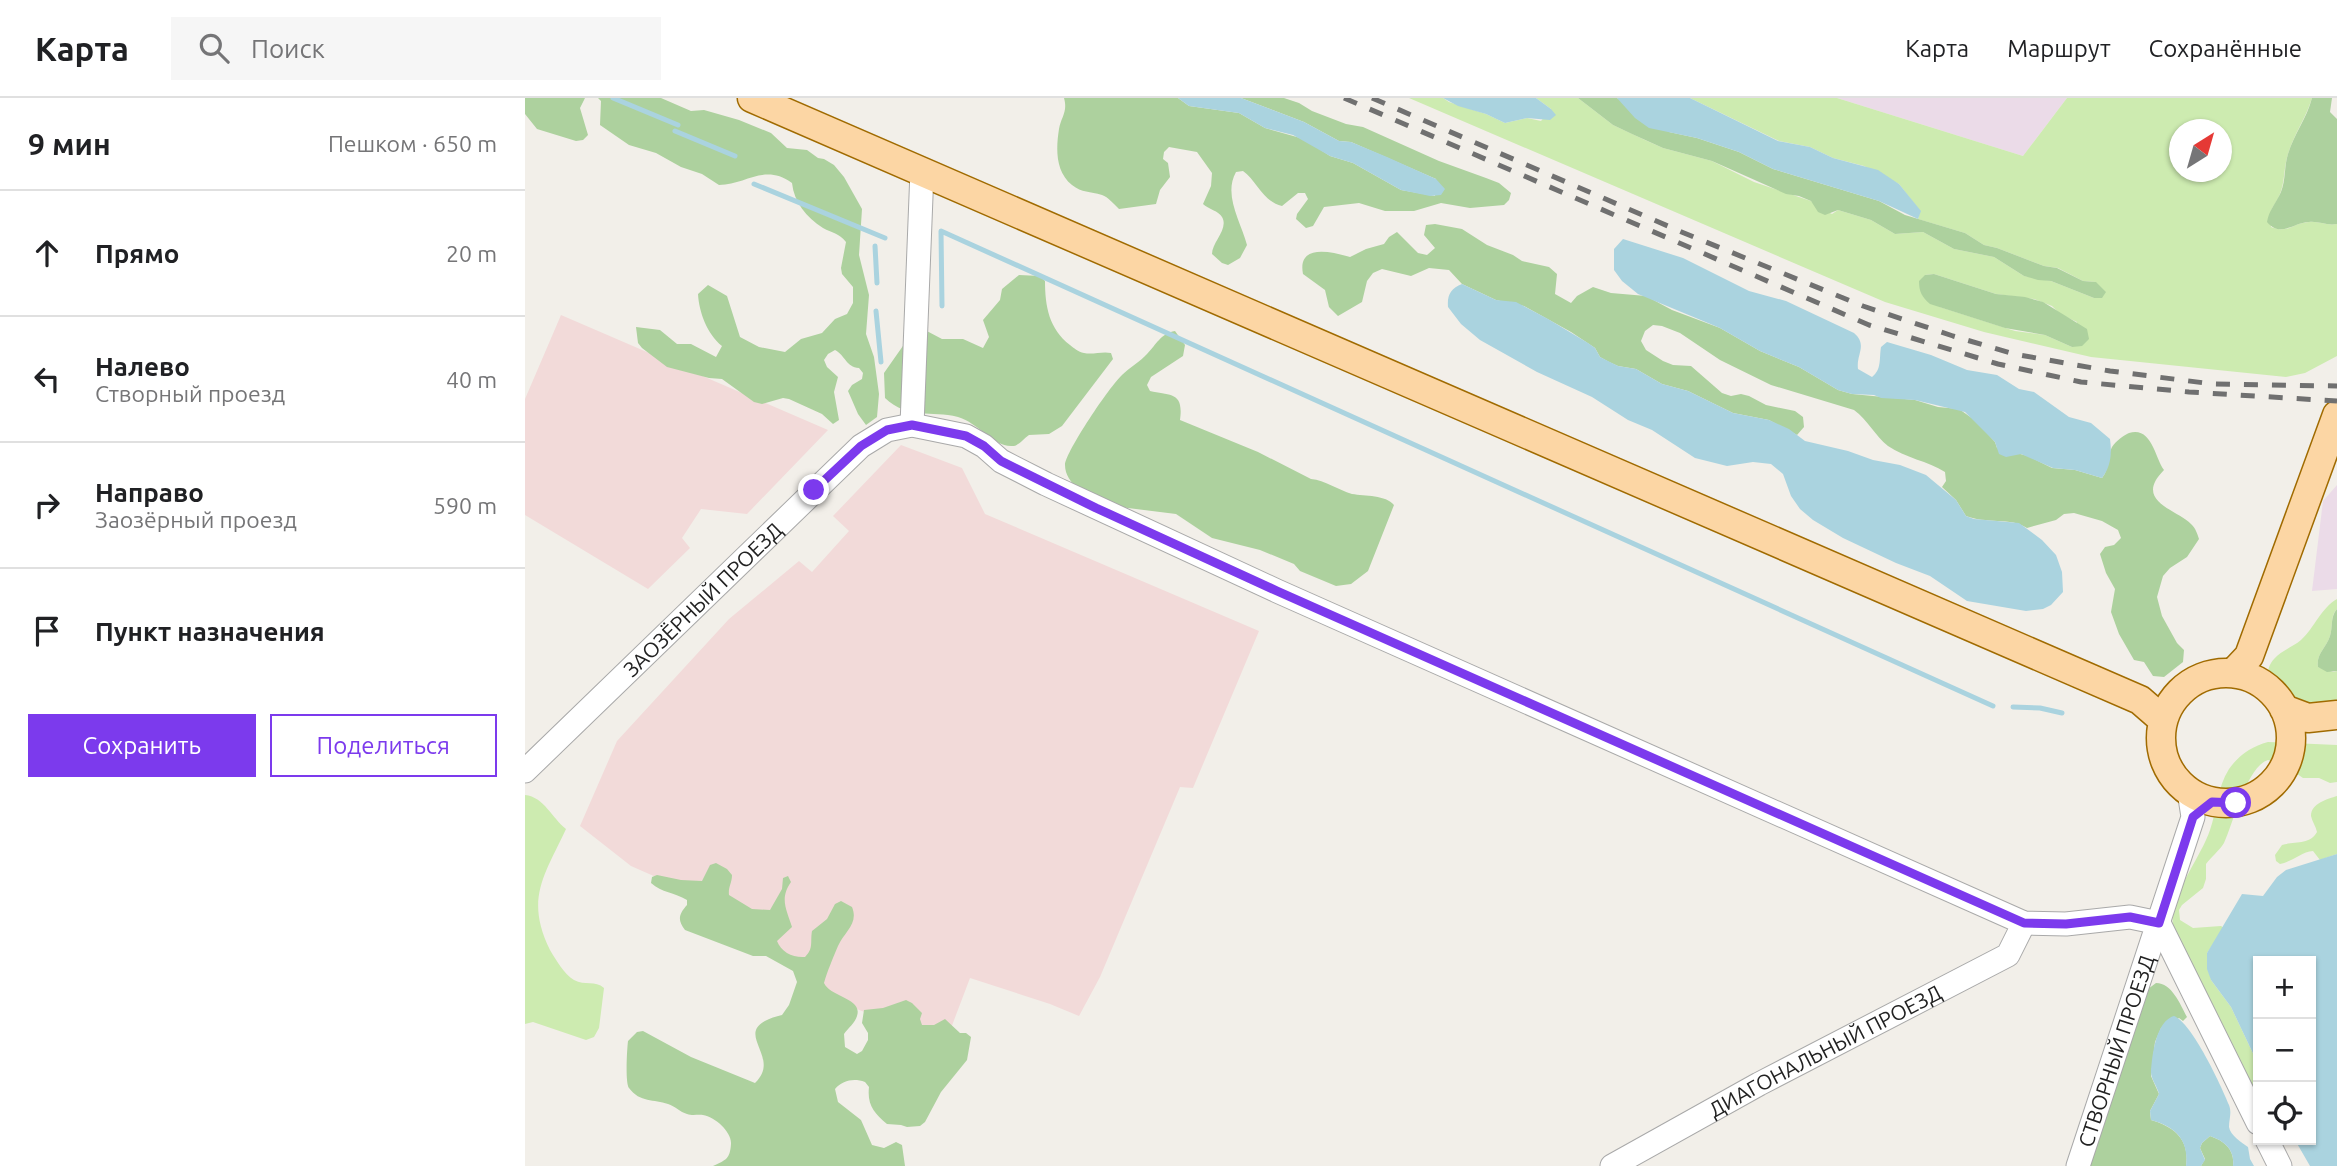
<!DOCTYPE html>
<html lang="ru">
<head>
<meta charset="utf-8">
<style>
	:root { --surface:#fff; --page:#f6f6f6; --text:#202124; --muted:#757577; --line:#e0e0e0; --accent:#7c3aed }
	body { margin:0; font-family:Ubuntu,sans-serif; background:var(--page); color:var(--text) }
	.controls { position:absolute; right:21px; bottom:21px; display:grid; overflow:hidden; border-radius:0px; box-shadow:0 2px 5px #0004 }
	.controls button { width:63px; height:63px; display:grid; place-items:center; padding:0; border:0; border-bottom:2px solid var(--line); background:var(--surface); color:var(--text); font:35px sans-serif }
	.compass { position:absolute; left:1644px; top:21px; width:63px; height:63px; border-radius:50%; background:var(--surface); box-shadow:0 2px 5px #0004; rotate:37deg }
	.stop { position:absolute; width:21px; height:21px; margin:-16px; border:5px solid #7c3aed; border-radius:50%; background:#fff }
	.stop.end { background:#7c3aed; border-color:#fff; box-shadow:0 2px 7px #0008 }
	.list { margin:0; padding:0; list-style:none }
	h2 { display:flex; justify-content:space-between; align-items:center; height:91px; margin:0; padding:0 28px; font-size:30px }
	h2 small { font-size:23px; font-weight:400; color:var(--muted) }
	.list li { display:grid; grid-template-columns:46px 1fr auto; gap:21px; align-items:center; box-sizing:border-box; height:126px; padding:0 28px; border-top:2px solid var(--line) }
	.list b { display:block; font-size:26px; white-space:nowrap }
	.list p { margin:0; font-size:23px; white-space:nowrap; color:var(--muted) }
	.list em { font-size:23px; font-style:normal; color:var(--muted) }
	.actions { display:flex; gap:14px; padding:21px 28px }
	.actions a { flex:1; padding:16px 0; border:2px solid var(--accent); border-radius:0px; text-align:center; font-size:24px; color:var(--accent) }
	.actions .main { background:var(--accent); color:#fff }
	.icon { flex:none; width:38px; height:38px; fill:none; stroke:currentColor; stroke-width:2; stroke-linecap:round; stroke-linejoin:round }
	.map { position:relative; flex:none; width:1812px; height:1068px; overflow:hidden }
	header { display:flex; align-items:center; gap:42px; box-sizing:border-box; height:98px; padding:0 35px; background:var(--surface); border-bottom:2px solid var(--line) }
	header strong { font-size:33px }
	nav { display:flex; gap:38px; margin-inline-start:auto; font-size:24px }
	.search { width:490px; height:63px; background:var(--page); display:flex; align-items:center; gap:18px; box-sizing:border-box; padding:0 24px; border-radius:0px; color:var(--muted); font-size:26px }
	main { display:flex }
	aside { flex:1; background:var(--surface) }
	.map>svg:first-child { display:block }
	.commercial { fill:#f2dad9 }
	.industrial { fill:#ebdbe8 }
	.grass { fill:#cdebb0; fill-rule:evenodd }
	.forest { fill:#add19e }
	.water { fill:#aad3df }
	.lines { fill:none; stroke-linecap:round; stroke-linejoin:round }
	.stream { stroke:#aad3df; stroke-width:5 }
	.minor-casing { stroke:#a9a9a9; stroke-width:25 }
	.major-casing { stroke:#a06b00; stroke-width:31 }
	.minor { stroke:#fff; stroke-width:23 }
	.major { stroke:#fcd6a4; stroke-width:28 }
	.rail { stroke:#707070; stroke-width:5; stroke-dasharray:14 14; stroke-linecap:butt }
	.route { stroke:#7c3aed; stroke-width:9 }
	.labels { text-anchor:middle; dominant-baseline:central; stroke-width:6; stroke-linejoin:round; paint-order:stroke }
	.street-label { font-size:21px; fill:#222; stroke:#fff }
</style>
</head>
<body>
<header>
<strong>Карта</strong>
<div class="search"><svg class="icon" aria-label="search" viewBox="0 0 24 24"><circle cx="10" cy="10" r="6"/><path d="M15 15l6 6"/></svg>Поиск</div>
<nav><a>Карта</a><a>Маршрут</a><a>Сохранённые</a></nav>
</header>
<main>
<aside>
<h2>9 мин<small>Пешком · 650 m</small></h2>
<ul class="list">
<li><svg class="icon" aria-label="ahead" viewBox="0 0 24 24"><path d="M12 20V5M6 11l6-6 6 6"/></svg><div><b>Прямо</b></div><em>20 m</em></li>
<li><svg class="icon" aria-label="left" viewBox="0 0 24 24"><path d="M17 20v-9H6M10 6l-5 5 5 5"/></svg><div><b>Налево</b><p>Створный проезд</p></div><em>40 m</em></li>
<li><svg class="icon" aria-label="right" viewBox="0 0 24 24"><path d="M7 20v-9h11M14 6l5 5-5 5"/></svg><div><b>Направо</b><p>Заозёрный проезд</p></div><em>590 m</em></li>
<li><svg class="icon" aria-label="arrive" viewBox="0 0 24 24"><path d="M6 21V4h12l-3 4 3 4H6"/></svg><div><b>Пункт назначения</b></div></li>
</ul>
<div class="actions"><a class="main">Сохранить</a><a>Поделиться</a></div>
</aside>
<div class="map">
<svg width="1812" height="1068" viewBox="0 0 1812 1068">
	<rect width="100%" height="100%" fill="#f2efe9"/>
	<path class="commercial" d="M 36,217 L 303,332 L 222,416 L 176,411 L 157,440 L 165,450 L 123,491 L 0,417 L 0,301 Z
		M 376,347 L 437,370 L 460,416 L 734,533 L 668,690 L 655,689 L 575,879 L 554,918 L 525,906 L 445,880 L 420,946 L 284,892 L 275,871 L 222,850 L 233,824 L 106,768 L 55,728 L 92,643 L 204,521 L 274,463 L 287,474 L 324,433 L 308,418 Z"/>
	<path class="industrial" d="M 1312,0 L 1542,0 L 1498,58 Z
		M 1812,387 L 1812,491 L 1787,493 L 1798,403 Z"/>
	<path class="grass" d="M 884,0 L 918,0 L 924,4 L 961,16 L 980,25 L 1002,20 L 1016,23 L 1026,11 L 1011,0 L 1053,0 L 1088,27 L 1120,42 L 1138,50 L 1187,63 L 1229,84 L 1286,103 L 1291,108 L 1307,116 L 1313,112 L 1346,122 L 1370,136 L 1398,134 L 1429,151 L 1469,159 L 1499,178 L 1526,183 L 1569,200 L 1571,184 L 1558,183 L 1533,170 L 1519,168 L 1472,150 L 1459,147 L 1440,135 L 1393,121 L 1395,113 L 1374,86 L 1339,68 L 1308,60 L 1285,49 L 1254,43 L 1165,0 L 1312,0 L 1498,58 L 1542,0 L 1787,0 C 1781,20 1769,36 1763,56 C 1759,68 1760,81 1756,93 C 1749,113 1744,105 1746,129 C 1764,136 1767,125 1784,124 C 1794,123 1802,128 1812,126 L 1812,258 L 1780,275 L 1761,279 L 1566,259 L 1459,234 L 1360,204 ZM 1654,32 L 1696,32 L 1696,74 L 1654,74 ZM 1409,176 L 1471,196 L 1509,201 L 1527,208 L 1535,216 L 1552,224 L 1547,249 L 1520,237 L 1490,233 L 1415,209 L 1400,177 Z
		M 1812,501 L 1812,511 C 1805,518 1808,528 1805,538 C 1801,550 1791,556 1793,569 L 1808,574 L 1812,573 L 1812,607 C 1797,607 1777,608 1763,604 C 1744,599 1736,575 1749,561 C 1757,552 1768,549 1776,542 C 1790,529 1796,510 1812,501 Z
		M 1743,644 L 1812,647 L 1812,684 L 1805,685 L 1794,680 L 1778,680 L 1759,667 L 1743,662 C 1722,668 1708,726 1699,745 C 1694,753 1686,759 1681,766 L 1681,781 L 1678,790 L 1657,807 L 1654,812 L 1655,822 L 1668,830 L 1696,828 L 1699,830 L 1682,855 L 1686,882 L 1706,909 L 1733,966 L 1733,1001 L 1649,831 C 1640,803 1676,760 1685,732 C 1692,712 1692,690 1704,671 C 1713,658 1727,648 1743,644 Z
		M 0,697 C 19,699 27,720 41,731 C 19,778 0,801 25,852 C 31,862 39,876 49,882 C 60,888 70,882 79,890 L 74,930 L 69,939 L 61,942 L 8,924 L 0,926 Z
		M 1812,698 L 1812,756 L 1795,762 L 1788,753 C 1776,754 1767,764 1755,766 L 1751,763 L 1750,757 L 1757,747 C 1770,743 1785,747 1792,734 C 1791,729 1787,723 1786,718 C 1786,705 1803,701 1812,698 Z"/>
	<path class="forest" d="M 0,0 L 60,0 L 55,10 L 63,37 L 58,42 L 51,43 L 12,31 L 0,16 Z
		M 73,0 L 136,0 L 166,13 L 179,12 L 214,22 L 246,35 L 262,50 L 282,52 L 293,60 L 299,61 L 309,67 L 319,79 L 337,111 L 334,157 L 344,197 L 341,236 L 349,259 L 354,296 L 352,319 L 341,327 L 333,316 L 323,293 L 327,287 L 337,281 L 338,275 L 334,270 C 321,269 320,257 310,252 L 303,256 L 299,262 L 302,269 L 313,279 L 309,294 L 314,322 L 308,326 L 297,316 L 264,301 L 258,300 L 237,306 L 229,304 L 197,281 L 184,280 L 142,269 L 117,250 L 113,245 L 111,229 L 135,232 L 152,246 L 166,246 L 191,259 L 197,248 C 182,236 174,214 173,196 L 183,187 L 202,198 L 215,239 L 234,249 L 260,254 L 276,241 L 297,235 L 310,221 L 322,216 L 328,205 L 328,189 L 317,176 L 316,170 L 321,144 C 314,135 307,135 298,130 C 281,119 269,104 267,85 C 239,65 221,87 194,87 L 177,76 L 156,69 L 131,55 L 104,47 L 75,27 L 76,3 Z
		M 539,0 L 653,0 L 664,8 L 714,15 L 740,30 L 779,41 L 805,58 L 828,65 L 876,92 L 910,98 L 911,81 L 826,44 L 814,43 L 779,24 L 716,0 L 759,0 L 774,5 L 787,13 L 821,26 L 838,29 L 914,63 L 961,80 L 974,85 L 986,95 L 984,102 L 979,107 L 945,110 L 916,105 L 889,113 L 860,113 L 834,105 L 799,109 L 788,128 L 781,130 L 771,121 L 772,116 L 783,101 L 780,95 L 773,95 L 757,108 C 738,104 732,83 718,73 L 711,74 C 698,97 716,124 722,147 L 715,160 L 703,167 L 697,165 L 687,156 C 687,144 704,131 697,119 C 694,113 683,111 678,106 L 686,88 L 687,75 L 672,54 L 644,49 L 639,54 L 638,61 L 643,65 L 645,79 L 635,92 L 631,106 L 594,111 C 589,106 583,99 577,97 C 565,93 557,95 547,87 C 530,73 531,50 534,31 C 536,19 543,14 539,0 Z
		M 1053,0 L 1092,0 L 1144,34 L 1172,40 L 1214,54 L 1248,71 L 1354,103 L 1380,117 L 1440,135 L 1459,147 L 1472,150 L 1519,168 L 1532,170 L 1558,183 L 1571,184 L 1581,194 L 1577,200 L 1569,200 L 1526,183 L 1513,182 L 1499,178 L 1469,159 L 1429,151 L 1398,134 L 1370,136 L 1346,122 L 1313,112 L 1300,117 L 1293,114 L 1286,103 L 1274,98 L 1261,96 L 1187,63 L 1138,50 L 1107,36 L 1088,27 Z
		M 1787,0 L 1807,0 L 1805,14 L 1812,21 L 1812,126 C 1802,128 1794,123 1784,124 C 1767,125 1756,140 1742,124 C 1744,112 1751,105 1756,94 C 1761,81 1759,69 1763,56 C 1769,36 1782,20 1787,0 Z
		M 910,126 L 937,131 L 962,147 L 988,157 L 997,163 L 1024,169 L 1032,176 L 1030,196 L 1046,205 L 1052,198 L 1068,189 L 1086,195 L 1121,198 L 1147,212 L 1195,230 L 1235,253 L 1274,269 L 1313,292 L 1327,296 L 1390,302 L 1413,309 L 1434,311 L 1451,323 L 1470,344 L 1472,350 L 1503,358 L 1527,370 L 1550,372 L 1577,380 C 1585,370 1582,358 1587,349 C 1591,343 1599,337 1604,335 C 1627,328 1630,360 1639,372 C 1608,403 1651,411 1666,426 C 1671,431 1672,435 1674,441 L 1662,459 L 1645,470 L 1638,478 L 1632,499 L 1637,518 L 1652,545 L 1659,552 L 1658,564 L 1639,579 L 1628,578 L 1619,564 L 1609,562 L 1594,536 L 1586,514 L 1590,491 L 1581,475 L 1575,456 L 1580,449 L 1589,447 L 1596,440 L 1593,432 L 1577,423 L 1549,415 L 1539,416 L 1531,422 L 1502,430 C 1486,419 1461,426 1441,418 L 1431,402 L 1417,389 L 1421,383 L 1420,374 C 1403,363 1380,360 1363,348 C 1350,338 1343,322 1329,312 L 1246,287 L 1195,262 L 1155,235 L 1137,228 L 1128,227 L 1120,233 L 1116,243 L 1121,252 L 1138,263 L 1148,267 L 1166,268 L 1197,295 L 1206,298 L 1216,296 L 1224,298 L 1241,307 L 1270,313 L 1278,319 L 1279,329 L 1272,337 L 1244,322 L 1208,315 L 1163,293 L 1137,286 L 1111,271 L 1093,268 L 1084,264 L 1075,259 L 1070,250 L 1046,234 L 999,208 L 971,202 L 937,186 L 924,172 L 904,170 L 886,178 L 857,171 L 848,175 L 842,183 L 837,204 L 813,218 L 804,209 L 800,192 L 778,176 C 772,145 807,154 825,159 L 841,151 L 859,146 L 864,139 L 872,134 L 893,155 L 902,157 L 910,150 L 899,137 L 901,127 Z
		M 1409,176 L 1471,196 L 1500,199 L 1518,204 L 1562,231 L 1564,241 L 1557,248 L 1547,249 L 1520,237 L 1480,230 L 1405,206 C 1397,199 1394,194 1394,183 L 1400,177 Z
		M 494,177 L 515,178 L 520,183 C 520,208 524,231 545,247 C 549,250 553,254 559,255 C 568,257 577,253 586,255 L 588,261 L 537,328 L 524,336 L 504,337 C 498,341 493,349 486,348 C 468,348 452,324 433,319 C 406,312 383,322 360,300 L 359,275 L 387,235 L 398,231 L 417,241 L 438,241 L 458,250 L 464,239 L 458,222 L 475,202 L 477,191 Z
		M 650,233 L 660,247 L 658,258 L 626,279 L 622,287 L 625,293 C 645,298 659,293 655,322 L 733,354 L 786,381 C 800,382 813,392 827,396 C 840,398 861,397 869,407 L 843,473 L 826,486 L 811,488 L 775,473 L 769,466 L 735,452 L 687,440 L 651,416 L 595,409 L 552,390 C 546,384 540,377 540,367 C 541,353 585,288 597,277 C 605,269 615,264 622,256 C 631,247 636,235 650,233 Z
		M 1812,511 L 1812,573 L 1802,574 L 1793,569 C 1791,556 1801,550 1805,538 C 1808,528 1805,519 1812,511 Z
		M 191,765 L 202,771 L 207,777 C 207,785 203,789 204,797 L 227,811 L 245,812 L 257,791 L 258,780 L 263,778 L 266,784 C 254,801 262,812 267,829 L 252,843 C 256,854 268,860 280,859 C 289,850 285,844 287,833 L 302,821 L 310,806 L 316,803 L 327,809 C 334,826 319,834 313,848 C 308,860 302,874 299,885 C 305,899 338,900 332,918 C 330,925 323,930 319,936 L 320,949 L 332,956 L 337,953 L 343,942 L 343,935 L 337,925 L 339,912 L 358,910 L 381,902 L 387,905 L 397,915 L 395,921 L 397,927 L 409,927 L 420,921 L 435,935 L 441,935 L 446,939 L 442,962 L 416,994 L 400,1024 L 395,1028 L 382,1029 L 376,1027 L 362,1026 C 349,1015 342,1007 344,989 L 340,984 C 329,980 318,982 310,991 L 313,1004 L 336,1022 L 347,1047 L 359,1050 L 371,1044 L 377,1047 L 380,1068 L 188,1068 C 201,1062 205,1061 206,1046 C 207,1034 190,1019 178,1017 C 173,1016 168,1018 162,1016 C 155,1014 150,1008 143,1006 C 129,1001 115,1005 104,990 C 100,985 102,951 103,943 L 112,934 L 118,933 L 166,959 L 230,985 C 260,957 198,931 257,917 L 264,907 L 272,884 L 268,873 L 241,858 L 228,858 L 160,832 C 152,822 154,816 162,807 L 162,802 C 149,794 137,795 126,785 L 127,779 L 132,777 L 156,782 L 177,783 L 185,767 Z
		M 1631,885 C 1647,885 1655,906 1662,919 L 1658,923 L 1654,920 L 1636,930 L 1630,944 L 1626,978 L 1634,996 L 1625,1013 L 1626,1022 C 1650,1029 1665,1042 1661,1068 L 1562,1068 L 1623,891 Z
		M 1685,1038 C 1700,1043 1710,1052 1708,1068 L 1676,1068 L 1680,1061 L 1675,1050 L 1677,1045 Z"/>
	<path class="water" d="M 653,0 L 716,0 L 779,24 L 814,43 L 826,44 L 862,59 L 911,81 L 920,91 L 916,97 L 905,98 L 876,92 L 828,65 L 805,58 L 768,37 L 740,30 L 714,15 L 664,8 Z
		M 918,0 L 1011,0 L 1026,11 L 1031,17 L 1025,22 L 1002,20 L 980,25 L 961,16 L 933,8 Z
		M 1092,0 L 1165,0 L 1253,43 L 1285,49 L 1308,60 L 1353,72 L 1374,86 L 1396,113 L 1393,121 L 1354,103 L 1248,71 L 1214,54 L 1172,40 L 1124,30 L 1110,20 Z
		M 1098,141 L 1158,160 L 1224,193 L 1261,203 L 1329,235 C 1343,247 1331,256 1333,271 L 1347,279 C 1357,271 1354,261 1356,249 L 1362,244 L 1406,257 L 1442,272 L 1472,277 L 1494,291 L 1509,294 L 1544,319 L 1566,325 L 1585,341 C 1587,355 1586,369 1577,380 L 1550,372 L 1528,370 L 1496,356 L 1481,359 L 1474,356 L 1470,344 L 1440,314 L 1390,302 L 1356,300 L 1349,297 L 1327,296 L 1313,292 L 1274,269 L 1235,253 L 1195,230 L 1113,196 L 1097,183 L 1089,172 L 1089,151 Z
		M 937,186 L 971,202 L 991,204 L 1023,221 L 1063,245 L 1070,250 L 1075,259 L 1093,268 L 1111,271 L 1137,286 L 1163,293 L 1208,315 L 1244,322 L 1264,331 L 1280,343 L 1323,353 L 1348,362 L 1375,367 L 1401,377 L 1431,402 L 1441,418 L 1449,421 L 1494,425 L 1517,442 L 1531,457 L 1537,474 L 1538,494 L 1526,507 L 1518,511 L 1501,513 L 1442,503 L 1405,478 L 1371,465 L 1318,440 L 1288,422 L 1275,411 L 1266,398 L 1258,376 L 1246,366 L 1228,364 L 1202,368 L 1170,360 L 1127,332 L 1103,322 L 1067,299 L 1012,274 L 955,242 L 936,226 L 923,209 C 922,197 926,190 937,186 Z
		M 1812,756 L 1812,1068 L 1785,1068 L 1770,1042 L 1786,1042 L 1786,863 L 1733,863 L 1733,966 L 1706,909 L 1686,882 L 1682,871 L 1682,855 L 1717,796 L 1738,798 L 1752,779 L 1761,772 Z
		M 1649,918 C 1667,925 1696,987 1704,1007 C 1707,1015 1704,1021 1704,1029 C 1705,1037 1717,1045 1723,1049 L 1725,1061 L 1729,1068 L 1708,1068 C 1710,1052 1700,1043 1685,1038 L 1677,1045 L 1675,1050 L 1680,1062 L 1676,1068 L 1661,1068 C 1664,1042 1651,1029 1626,1022 L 1625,1013 L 1634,996 C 1632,988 1626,981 1626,974 C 1627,957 1631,923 1649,918 Z"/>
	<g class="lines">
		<path class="stream" d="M 88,0 L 153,27
			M 150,33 L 210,58
			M 229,86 L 360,140
			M 350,148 L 352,185
			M 417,208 L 416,133 L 1468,608
			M 351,213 L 356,264
			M 1488,609 L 1515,610 L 1537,615"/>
		<g class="minor-casing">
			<g id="minor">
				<path d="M 387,327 L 397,73"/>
				<path id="s1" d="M 0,673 L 336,348 L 362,332 L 387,327 L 441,338 L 459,348 L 476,363 L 521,386 L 752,493 L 1499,825 L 1541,826 L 1605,819 L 1634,825"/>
				<path d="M 1634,825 L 1733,1025"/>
				<path d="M 1742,1042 L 1755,1068"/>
				<path id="s2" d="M 1087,1068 L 1234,986 L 1483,857 L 1499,825"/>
				<path id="s3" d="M 1553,1068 L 1668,719 L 1664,693"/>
			</g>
		</g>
		<g class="major-casing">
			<path id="major" d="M 227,0 L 1615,602 L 1638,622
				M 1708,575 L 1724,558 L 1812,317
				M1636 640a65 65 0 1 1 130 0a65 65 0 1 1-130 0Z
				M 1759,611 L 1783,620 L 1812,617"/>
		</g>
		<use href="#minor" class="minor"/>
		<use href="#major" class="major"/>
		<path class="rail" d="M 819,0 L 1344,227 L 1473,266 L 1556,284 L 1664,294 L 1812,303
			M 847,0 L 1159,135 L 1338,208 L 1428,238 L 1489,256 L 1585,273 L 1688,286 L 1812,288"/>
	</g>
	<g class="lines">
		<path class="route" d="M 289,392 L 336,348 L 362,332 L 387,327 L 441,338 L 459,348 L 476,363 L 571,410 L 752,493 L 1499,825 L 1541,826 L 1605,819 L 1634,825 L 1668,719 L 1687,704 L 1711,705"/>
	</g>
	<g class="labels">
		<g class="street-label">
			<text stroke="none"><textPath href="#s1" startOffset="247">ЗАОЗЁРНЫЙ ПРОЕЗД</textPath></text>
			<text stroke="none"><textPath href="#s2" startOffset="242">ДИАГОНАЛЬНЫЙ ПРОЕЗД</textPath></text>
			<text stroke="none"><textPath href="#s3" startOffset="121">СТВОРНЫЙ ПРОЕЗД</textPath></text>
		</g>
	</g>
</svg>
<div class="controls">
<button>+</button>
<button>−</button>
<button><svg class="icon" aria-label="locate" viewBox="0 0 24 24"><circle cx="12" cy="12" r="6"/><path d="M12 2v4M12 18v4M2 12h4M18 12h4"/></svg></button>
</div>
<svg class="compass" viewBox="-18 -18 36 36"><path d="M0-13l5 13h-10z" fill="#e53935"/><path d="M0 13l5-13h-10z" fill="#757577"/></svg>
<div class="stop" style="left:1711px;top:705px"></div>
<div class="stop end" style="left:289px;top:392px"></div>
</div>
</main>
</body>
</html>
